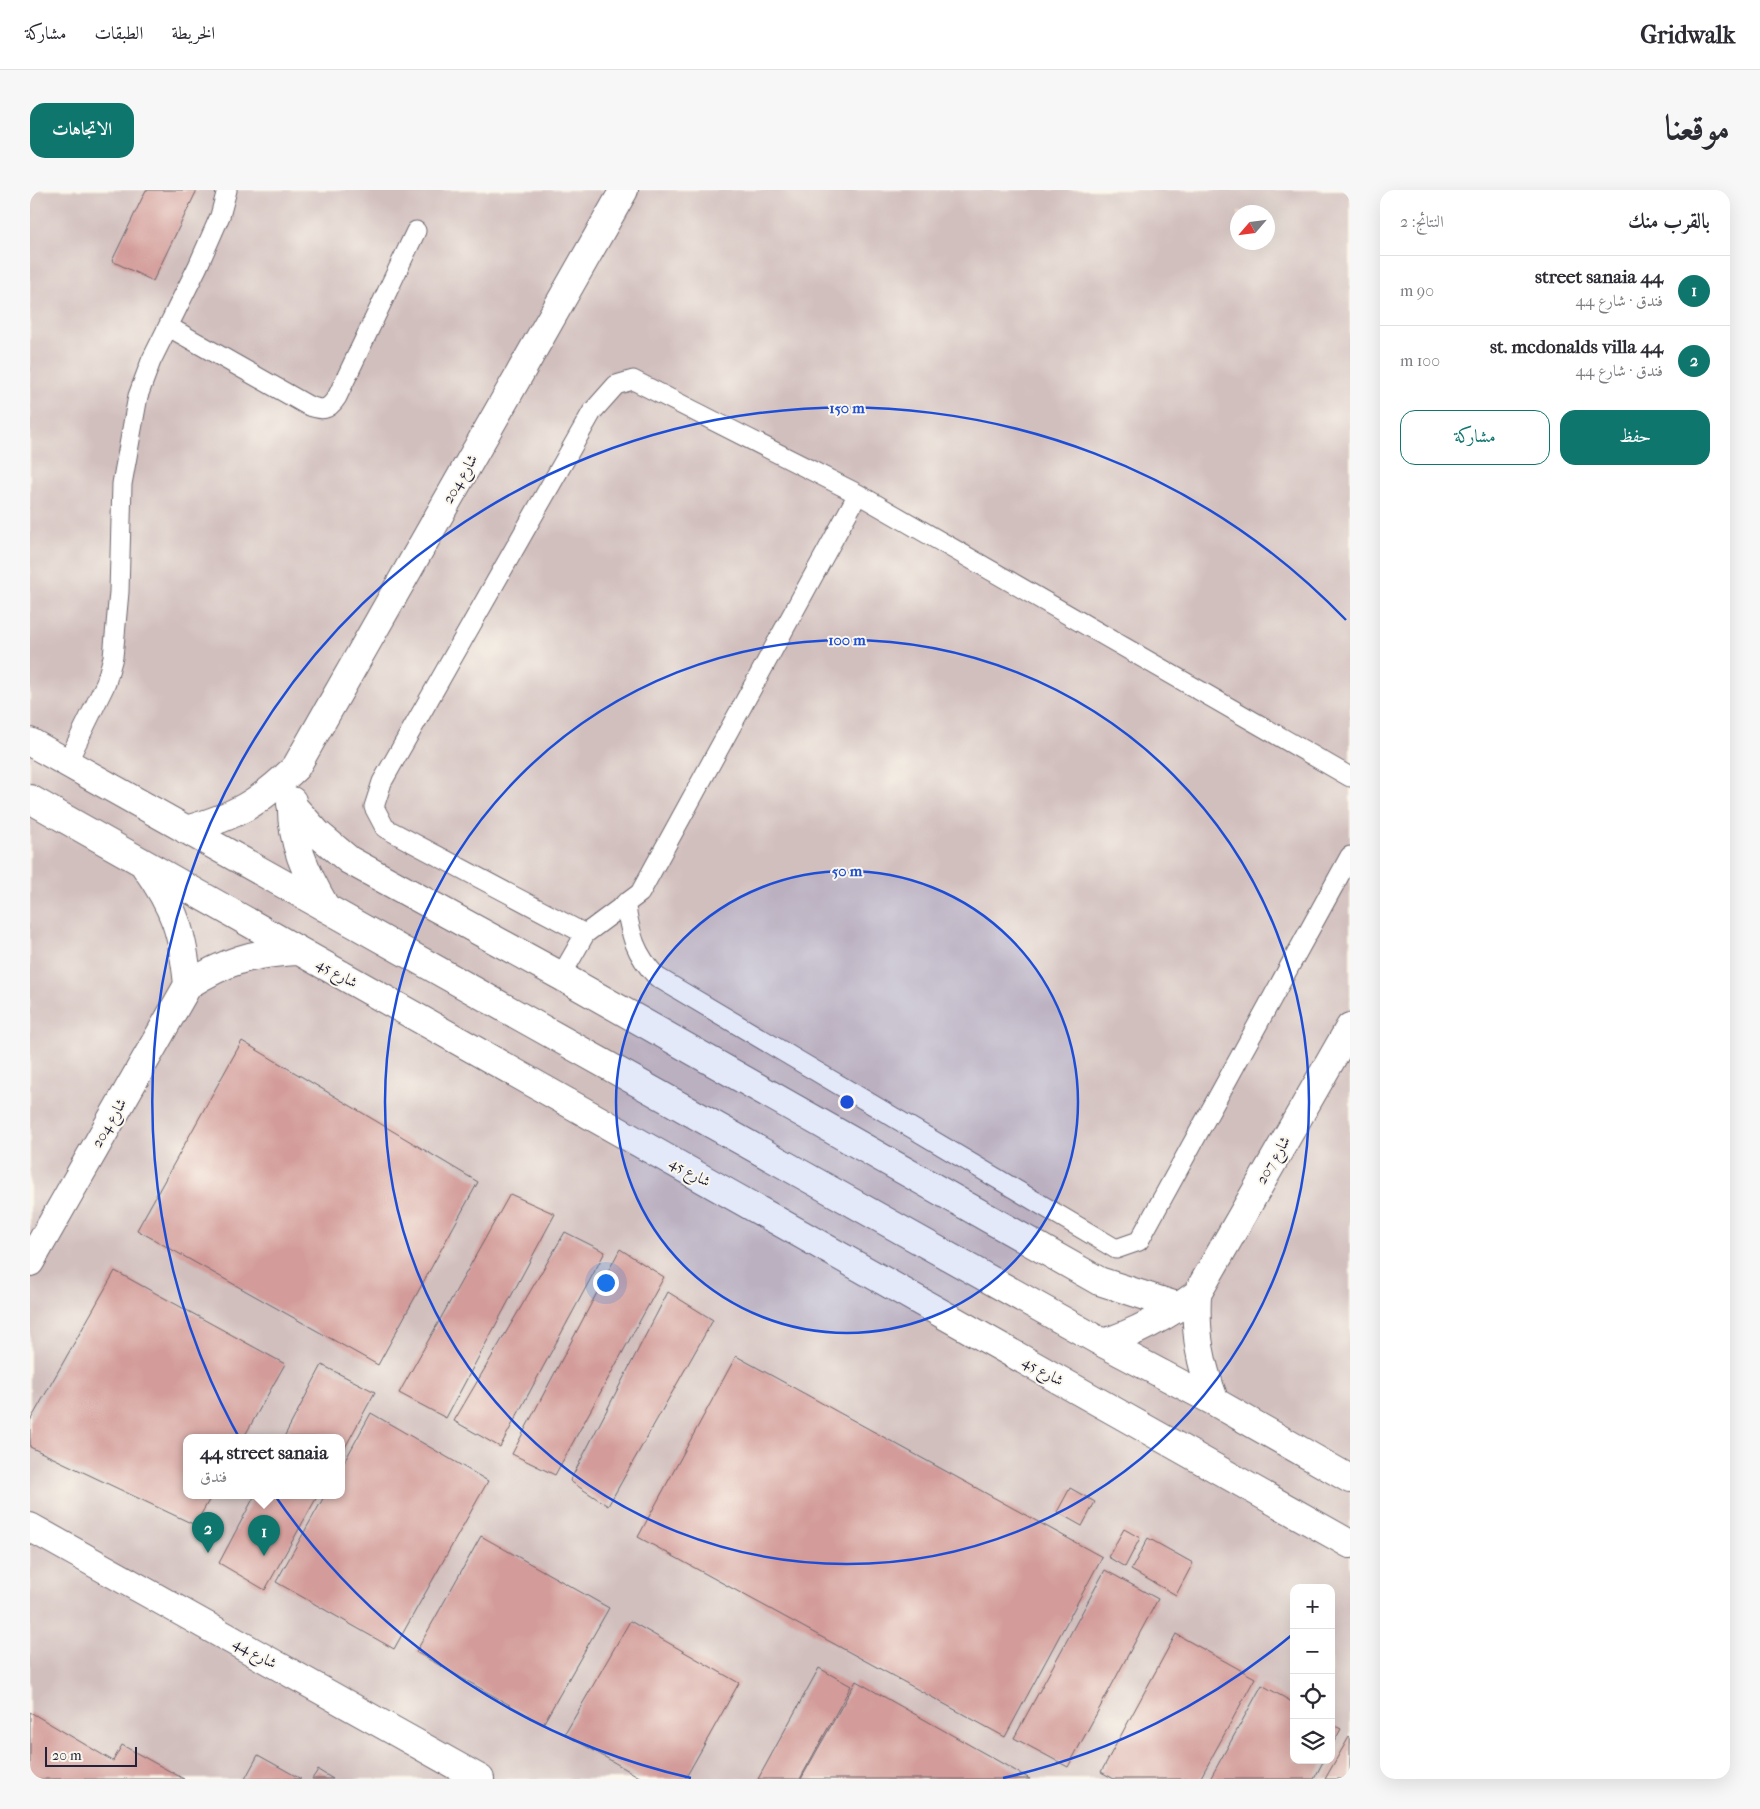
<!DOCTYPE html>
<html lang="ar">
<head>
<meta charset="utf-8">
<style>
	:root { --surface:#fff; --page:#f7f7f7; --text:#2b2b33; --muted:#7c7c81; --line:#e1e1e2; --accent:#0f766e }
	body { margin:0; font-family:"IM FELL French Canon",Amiri,serif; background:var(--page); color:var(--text); direction:rtl }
	.controls { position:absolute; right:15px; bottom:15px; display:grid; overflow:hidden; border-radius:10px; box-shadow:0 5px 20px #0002 }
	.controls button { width:45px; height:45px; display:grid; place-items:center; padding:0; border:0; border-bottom:1px solid var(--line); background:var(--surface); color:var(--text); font:25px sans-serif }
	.compass { position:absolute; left:1200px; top:15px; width:45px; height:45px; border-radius:50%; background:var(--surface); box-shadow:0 5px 20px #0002; rotate:242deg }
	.scale { position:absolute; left:15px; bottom:12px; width:92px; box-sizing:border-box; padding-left:5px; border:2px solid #22223b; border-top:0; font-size:14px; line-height:18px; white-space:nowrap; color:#22223b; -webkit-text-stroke:4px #fbf7ec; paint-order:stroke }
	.you { position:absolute; left:575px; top:1092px; width:18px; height:18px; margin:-12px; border:4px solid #fff; border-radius:50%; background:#1a73e8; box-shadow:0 0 0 8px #1a73e833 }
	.badge { display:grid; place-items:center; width:32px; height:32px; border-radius:50%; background:var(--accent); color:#fff; font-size:16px; font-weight:700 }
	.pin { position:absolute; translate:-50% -41px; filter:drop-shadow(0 1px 2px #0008) }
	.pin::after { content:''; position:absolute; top:26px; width:18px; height:15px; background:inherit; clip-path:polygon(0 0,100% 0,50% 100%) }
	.popup { position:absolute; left:153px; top:1244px; width:162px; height:65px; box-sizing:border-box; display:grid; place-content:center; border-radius:10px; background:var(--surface); filter:drop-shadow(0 1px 4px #0005); font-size:16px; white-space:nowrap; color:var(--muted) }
	.popup b { font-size:19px; color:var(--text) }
	.popup::after { content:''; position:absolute; left:50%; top:100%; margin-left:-10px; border:10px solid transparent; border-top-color:var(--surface) }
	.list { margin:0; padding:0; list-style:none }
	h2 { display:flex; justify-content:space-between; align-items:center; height:65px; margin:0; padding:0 20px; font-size:21px }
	h2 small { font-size:16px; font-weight:400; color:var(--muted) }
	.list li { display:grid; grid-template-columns:32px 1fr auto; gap:15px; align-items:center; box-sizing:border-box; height:70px; padding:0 20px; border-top:1px solid var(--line) }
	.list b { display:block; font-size:19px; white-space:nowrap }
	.list p { margin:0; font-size:16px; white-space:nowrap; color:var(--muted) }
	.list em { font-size:16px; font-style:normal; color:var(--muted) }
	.actions { display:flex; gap:10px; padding:15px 20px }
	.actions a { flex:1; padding:11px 0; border:1px solid var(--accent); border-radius:15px; text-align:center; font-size:18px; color:var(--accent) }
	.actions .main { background:var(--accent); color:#fff }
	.icon { flex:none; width:28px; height:28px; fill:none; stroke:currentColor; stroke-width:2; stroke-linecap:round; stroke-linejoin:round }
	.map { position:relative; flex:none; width:1320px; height:1589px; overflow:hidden; direction:ltr; border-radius:15px }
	header { display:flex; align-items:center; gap:30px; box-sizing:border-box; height:70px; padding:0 25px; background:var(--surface); border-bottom:1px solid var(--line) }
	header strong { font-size:24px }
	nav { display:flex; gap:28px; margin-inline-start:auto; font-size:18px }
	.intro { display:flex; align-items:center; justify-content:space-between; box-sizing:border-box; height:120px; padding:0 30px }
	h1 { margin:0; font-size:35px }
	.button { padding:12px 22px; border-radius:15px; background:var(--accent); color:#fff; font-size:18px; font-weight:700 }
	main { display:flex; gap:30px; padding:0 30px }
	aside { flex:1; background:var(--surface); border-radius:15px; box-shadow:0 5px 20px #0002 }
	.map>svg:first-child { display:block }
	.industrial { fill:#d1bfbe; fill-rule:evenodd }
	.building { fill:#d39c9a }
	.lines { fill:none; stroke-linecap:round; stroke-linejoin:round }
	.lane-casing { stroke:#6c656d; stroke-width:21 }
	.street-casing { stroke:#6c656d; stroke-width:30 }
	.lane { stroke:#fff; stroke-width:19 }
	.street { stroke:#fff; stroke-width:28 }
	.ring { fill:none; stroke:#1d4ed8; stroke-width:2.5 }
	.labels { text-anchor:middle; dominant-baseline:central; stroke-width:4; stroke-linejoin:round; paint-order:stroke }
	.street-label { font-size:15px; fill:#22223b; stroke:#fbf7ec }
	.centre { fill:#1d4ed8; stroke:#fbf7ec; stroke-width:2.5 }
	.ring-label { font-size:15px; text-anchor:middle; font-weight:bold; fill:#1d4ed8; stroke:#fbf7ec; stroke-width:4; stroke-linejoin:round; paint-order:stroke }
</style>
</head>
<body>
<header>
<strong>Gridwalk</strong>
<nav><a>الخريطة</a><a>الطبقات</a><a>مشاركة</a></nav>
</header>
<div class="intro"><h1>موقعنا</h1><a class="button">الاتجاهات</a></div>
<main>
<aside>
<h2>بالقرب منك<small>النتائج: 2</small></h2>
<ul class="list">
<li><span class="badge">1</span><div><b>44 street sanaia</b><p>فندق · شارع 44</p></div><em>90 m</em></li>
<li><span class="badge">2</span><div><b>44 st. mcdonalds villa</b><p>فندق · شارع 44</p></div><em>100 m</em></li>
</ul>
<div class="actions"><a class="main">حفظ</a><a>مشاركة</a></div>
</aside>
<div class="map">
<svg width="1320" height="1589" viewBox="0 0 1320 1589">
	<rect width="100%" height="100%" fill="#fbf7ec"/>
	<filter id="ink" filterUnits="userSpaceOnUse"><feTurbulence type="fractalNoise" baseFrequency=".02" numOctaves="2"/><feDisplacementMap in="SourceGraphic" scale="10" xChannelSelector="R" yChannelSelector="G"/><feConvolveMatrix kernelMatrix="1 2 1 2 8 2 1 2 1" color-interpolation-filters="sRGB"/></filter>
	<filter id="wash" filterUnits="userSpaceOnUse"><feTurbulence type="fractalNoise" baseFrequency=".0096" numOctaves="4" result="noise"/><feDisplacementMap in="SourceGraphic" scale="20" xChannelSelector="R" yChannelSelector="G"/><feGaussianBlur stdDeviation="1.12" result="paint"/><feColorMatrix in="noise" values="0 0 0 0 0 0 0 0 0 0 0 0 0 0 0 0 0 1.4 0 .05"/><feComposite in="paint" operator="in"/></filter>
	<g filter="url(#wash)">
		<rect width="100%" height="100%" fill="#f6e1c9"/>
		<path class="industrial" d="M 0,0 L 1320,0 L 1320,1589 L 0,1589 ZM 1208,22 L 1238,22 L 1238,52 L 1208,52 ZM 156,1247 L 312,1247 L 312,1305 L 156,1305 ZM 1264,1398 L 1301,1398 L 1301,1570 L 1264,1570 Z"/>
		<g id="blocks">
			<path class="building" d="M 116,0 L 167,0 L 123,91 L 82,71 Z
				M 212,851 L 448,992 L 348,1175 L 107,1040 Z
				M 480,1004 L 525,1024 L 416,1228 L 369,1203 Z
				M 535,1042 L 575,1062 L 470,1257 L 424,1231 Z
				M 590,1059 L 634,1087 L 525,1285 L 482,1264 Z
				M 85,1081 L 255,1174 L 214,1247 L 156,1247 L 156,1305 L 182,1305 L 165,1335 L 0,1257 L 0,1231 Z
				M 638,1102 L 683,1130 L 578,1316 L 540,1291 Z
				M 706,1166 L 1072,1367 L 975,1547 L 608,1347 Z
				M 292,1175 L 345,1202 L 312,1263 L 312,1247 L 254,1247 Z
				M 341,1223 L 458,1291 L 364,1459 L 246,1392 L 295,1305 L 312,1305 L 312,1276 Z
				M 1040,1298 L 1065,1312 L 1052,1336 L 1027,1322 Z
				M 225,1305 L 288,1305 L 235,1400 L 189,1373 Z
				M 1094,1339 L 1110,1348 L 1095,1377 L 1078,1367 Z
				M 451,1346 L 579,1418 L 513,1534 L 386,1462 Z
				M 1118,1348 L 1163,1373 L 1146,1405 L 1101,1380 Z
				M 1075,1380 L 1128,1409 L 1038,1577 L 984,1548 Z
				M 600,1431 L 709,1493 L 655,1589 L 613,1589 L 535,1544 Z
				M 1146,1444 L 1225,1488 L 1170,1589 L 1084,1589 L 1071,1582 Z
				M 789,1478 L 821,1496 L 770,1589 L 728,1589 Z
				M 826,1491 L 1000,1589 L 771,1589 Z
				M 1232,1495 L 1264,1513 L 1264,1570 L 1294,1570 L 1284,1589 L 1180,1589 Z
				M 0,1522 L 83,1571 L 92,1555 L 154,1589 L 0,1589 Z
				M 1301,1534 L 1311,1539 L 1301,1557 Z
				M 1319,1547 L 1320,1548 L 1320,1589 L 1295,1589 Z
				M 228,1565 L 271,1589 L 215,1589 Z
				M 288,1580 L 303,1589 L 282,1589 Z"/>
		</g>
	</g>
	<g filter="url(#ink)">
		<use href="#blocks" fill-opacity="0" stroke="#6c656d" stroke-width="1"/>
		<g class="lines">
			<g class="lane-casing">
				<path id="lane" d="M 139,137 L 277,215 C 292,221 298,221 307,207 L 386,41
					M 37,573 L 76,493 L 83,467 L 89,402 L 92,294 L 108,206 L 121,171 L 168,76 L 190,26 L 197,0
					M 595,713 C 601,745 604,763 627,787 L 1086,1059 L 1109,1051 L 1320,666
					M 555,744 L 355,638 L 344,617 L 352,592 L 562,222 L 586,195 L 603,190 L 828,304
					M 531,786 L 555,744 L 610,703 L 828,304 L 1320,587"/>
			</g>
			<g class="street-casing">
				<path id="street" d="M 0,552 L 1073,1153 L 1185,1212 L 1320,1289
					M 0,609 L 1320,1354
					M 262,611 C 260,651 277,685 296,718
					M 261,614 L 288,644 L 319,670 L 531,786 L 1069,1091 L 1150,1117
					M 156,640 C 206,626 229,613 266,577 L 594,0
					M 115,676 C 145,718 153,744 158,795
					M 0,1072 L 158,795 C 196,771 222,763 267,761
					M 1167,1104 C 1165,1146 1170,1173 1185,1212
					M 1073,1153 C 1108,1142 1137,1126 1167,1104 L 1320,837
					M 0,1337 L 450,1589"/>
			</g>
			<use href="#lane" class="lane"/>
			<use href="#street" class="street"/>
		</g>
	</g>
	<circle cx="817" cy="912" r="231" fill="#1d4ed8" fill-opacity=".12"/>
	<g class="ring">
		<circle cx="817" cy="912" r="231"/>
		<circle cx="817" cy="912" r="462"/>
		<path d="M1263 1444A694 694 0 0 1 973 1588M661 1588A694 694 0 1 1 1316 430"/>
	</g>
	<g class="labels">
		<g class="street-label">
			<text transform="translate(430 289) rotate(-60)">شارع 204</text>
			<text transform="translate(307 783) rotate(29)">شارع 45</text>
			<text transform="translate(79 933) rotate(-60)">شارع 204</text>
			<text transform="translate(1243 970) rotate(-60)">شارع 207</text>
			<text transform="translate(660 982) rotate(29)">شارع 45</text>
			<text transform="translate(1013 1181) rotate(29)">شارع 45</text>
			<text transform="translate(225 1463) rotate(29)">شارع 44</text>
		</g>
	</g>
	<circle cx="817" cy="912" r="8" class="centre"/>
	<g class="ring-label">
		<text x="817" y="223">150 m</text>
		<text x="817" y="455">100 m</text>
		<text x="817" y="686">50 m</text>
	</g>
</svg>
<div class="controls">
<button>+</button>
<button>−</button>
<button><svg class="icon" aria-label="locate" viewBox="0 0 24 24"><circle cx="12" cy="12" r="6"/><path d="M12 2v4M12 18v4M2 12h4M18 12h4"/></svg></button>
<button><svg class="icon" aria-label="layers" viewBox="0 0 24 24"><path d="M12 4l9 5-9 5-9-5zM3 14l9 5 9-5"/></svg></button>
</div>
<svg class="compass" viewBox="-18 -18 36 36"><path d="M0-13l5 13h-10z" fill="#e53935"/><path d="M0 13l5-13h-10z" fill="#7c7c81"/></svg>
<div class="scale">20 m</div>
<div class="you"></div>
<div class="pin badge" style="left:234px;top:1366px">1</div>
<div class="popup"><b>44 street sanaia</b>فندق</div>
<div class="pin badge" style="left:178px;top:1363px">2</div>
</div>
</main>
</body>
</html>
